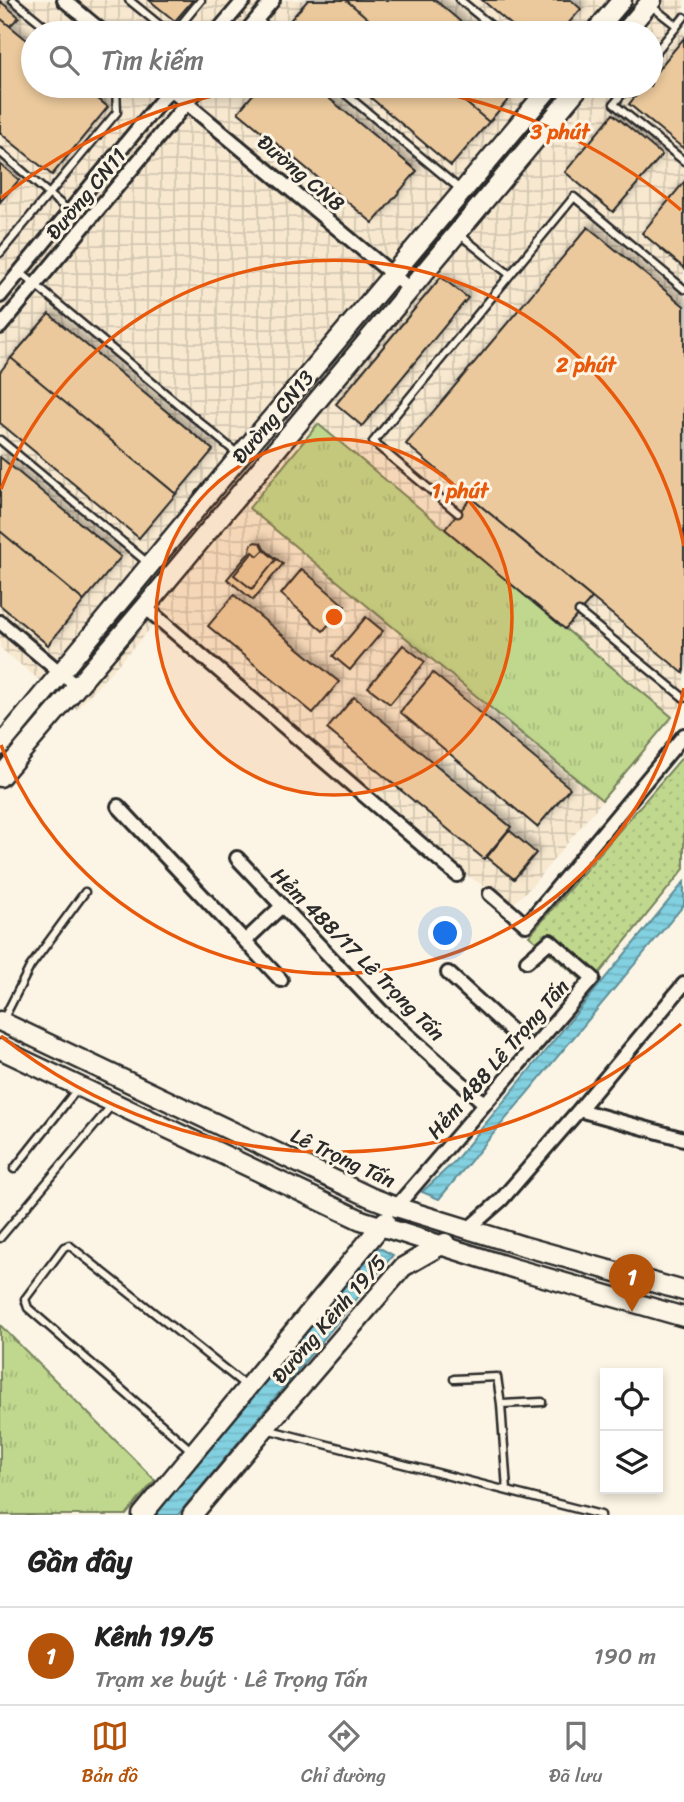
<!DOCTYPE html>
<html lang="vi">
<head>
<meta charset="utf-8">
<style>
	:root { --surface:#fff; --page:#f6f6f6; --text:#222; --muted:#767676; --line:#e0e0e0; --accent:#b45309 }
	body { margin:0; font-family:Sriracha,sans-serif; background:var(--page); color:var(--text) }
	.controls { position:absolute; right:21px; bottom:21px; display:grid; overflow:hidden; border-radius:0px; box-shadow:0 4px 10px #0003 }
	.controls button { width:63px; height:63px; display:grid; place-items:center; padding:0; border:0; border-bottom:2px solid var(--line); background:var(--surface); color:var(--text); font:35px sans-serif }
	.you { position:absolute; left:446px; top:934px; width:24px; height:24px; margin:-18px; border:5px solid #fff; border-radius:50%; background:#1a73e8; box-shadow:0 0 0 10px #1a73e833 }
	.badge { display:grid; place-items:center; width:46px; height:46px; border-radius:50%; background:var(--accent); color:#fff; font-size:23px; font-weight:700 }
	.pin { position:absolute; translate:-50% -58px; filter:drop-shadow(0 2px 4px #0008) }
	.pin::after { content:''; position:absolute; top:37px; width:24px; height:21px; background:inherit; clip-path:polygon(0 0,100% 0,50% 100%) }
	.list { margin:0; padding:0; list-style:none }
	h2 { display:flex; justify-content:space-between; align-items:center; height:91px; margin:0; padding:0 28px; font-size:30px }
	h2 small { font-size:23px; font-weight:400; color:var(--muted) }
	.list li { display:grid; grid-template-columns:46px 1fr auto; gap:21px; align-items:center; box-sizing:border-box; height:98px; padding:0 28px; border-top:2px solid var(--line) }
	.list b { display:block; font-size:26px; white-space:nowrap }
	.list p { margin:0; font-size:23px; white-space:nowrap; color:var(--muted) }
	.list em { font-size:23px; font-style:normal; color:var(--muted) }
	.icon { flex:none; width:38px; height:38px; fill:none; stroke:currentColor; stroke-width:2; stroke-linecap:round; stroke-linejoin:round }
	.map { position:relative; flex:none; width:684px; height:1515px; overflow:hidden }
	.search { position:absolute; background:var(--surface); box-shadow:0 4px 10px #0003; left:21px; right:21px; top:21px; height:77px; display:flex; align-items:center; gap:18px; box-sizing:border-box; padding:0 24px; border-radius:38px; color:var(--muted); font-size:26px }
	.sheet { height:189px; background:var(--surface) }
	nav { display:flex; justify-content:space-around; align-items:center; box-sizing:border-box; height:98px; border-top:2px solid var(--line); background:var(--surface); font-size:19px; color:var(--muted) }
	nav a { display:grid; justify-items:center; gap:4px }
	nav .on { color:var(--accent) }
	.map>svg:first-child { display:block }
	.industrial { fill:url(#industrial-grid); fill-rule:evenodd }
	.grass { fill:url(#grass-tufts); stroke:#76825c; stroke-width:2 }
	.park { fill:url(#park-dots); stroke:#76825c; stroke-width:2 }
	.water { fill:url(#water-rules); stroke:#5f8e98; stroke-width:2 }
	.building { fill:#ebc99c; stroke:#2b2b2b; stroke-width:2; filter:url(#shadow) }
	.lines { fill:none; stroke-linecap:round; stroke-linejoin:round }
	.lane-casing { stroke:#2b2b2b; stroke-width:11 }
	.street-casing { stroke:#2b2b2b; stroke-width:18 }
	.secondary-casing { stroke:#2b2b2b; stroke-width:23 }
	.lane { stroke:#fcf5e5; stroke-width:6 }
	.street { stroke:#fcf5e5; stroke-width:12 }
	.secondary { stroke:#fcf5e5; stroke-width:18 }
	.ring { fill:none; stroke:#e8590c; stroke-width:3.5 }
	.labels { text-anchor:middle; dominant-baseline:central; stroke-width:6; stroke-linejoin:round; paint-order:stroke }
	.street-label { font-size:21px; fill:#2b2b2b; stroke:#fcf5e5 }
	.centre { fill:#e8590c; stroke:#fcf5e5; stroke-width:3.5 }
	.ring-label { font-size:21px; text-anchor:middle; font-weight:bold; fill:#e8590c; stroke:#fcf5e5; stroke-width:6; stroke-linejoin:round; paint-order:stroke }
</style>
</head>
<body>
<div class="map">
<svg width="684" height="1515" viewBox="0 0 684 1515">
	<defs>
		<pattern id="industrial-grid" width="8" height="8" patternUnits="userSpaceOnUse" patternTransform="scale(1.75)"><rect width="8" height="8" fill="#f7e8cf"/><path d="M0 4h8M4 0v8" fill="none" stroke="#d4c7b2"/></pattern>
		<pattern id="grass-tufts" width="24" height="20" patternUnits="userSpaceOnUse" patternTransform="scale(1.75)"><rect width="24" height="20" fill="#c0d88e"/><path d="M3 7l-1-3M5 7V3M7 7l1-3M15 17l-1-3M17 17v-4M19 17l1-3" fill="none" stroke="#a5ba7b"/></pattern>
		<pattern id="park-dots" width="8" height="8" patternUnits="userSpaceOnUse" patternTransform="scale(1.75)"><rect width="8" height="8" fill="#c0d88e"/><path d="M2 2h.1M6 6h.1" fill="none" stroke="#a5ba7b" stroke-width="1.8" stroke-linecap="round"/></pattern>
		<pattern id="water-rules" width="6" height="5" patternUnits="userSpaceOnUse" patternTransform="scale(1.75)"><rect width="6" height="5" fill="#82d0e0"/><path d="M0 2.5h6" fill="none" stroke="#70b3c0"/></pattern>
		<filter id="shadow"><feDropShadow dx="4.5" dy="-4.5" stdDeviation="3.5" flood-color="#0004"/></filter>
	</defs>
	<rect width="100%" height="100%" fill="#fcf5e5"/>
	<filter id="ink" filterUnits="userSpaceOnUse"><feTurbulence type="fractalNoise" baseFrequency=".0143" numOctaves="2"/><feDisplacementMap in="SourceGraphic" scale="14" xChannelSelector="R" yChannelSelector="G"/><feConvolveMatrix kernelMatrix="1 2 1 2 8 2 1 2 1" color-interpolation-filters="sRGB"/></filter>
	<g filter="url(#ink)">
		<path class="industrial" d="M 0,0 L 684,0 L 684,702 L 531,887 L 513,904 L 468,876 L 152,627 L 76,710 L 0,648 ZM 33,33 L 651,33 L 651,86 L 33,86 Z"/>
		<path class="grass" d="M 318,424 L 672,717 L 602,800 L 249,508 Z
			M 0,1325 L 155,1480 L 126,1515 L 0,1515 Z"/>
		<path class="park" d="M 684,755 L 684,869 L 589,986 L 529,936 Z"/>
		<path class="water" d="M 684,882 L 684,905 L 439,1199 L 422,1192 L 454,1162 Z
			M 376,1246 L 393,1255 L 178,1515 L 155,1515 Z"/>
		<path class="building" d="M 149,0 L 193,0 L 175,21 Z
			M 308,0 L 346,0 L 385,33 L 295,33 L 286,25 Z
			M 346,0 L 435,0 L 474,33 L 385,33 Z
			M 482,0 L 571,0 L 581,9 L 560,33 L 521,33 Z
			M 0,1 L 19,17 L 10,26 L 0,18 Z
			M 0,18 L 33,45 L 33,86 L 82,86 L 108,107 L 52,175 L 0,133 Z
			M 684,38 L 684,149 L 629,104 L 644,86 L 651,86 L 651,78 Z
			M 260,86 L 314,86 L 417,171 L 373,223 L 238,112 Z
			M 357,86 L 446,86 L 489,122 L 451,166 Z
			M 446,86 L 520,86 L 489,122 Z
			M 613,114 L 662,155 L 613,212 L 565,172 Z
			M 0,164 L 19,180 L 0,202 Z
			M 684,182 L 684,268 L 642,233 Z
			M 588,227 L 684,306 L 684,671 L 683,673 L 406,444 Z
			M 441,277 L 468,298 L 362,426 L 336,404 Z
			M 49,314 L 213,450 L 176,494 L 11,358 Z
			M 11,358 L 176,494 L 139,538 L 0,423 L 0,372 Z
			M 0,457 L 121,557 L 84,601 L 0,531 Z
			M 471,498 L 592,598 L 565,629 L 445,529 Z
			M 0,531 L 84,601 L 48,645 L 0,605 Z
			M 255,542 L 261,543 L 264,549 L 283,564 L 253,600 L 227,579 L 250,552 L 251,545 Z
			M 264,550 L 276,560 L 252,589 L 234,575 L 253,552 L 258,556 Z
			M 302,569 L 345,606 L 323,631 L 281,594 Z
			M 234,595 L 339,682 L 313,713 L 208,626 Z
			M 366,617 L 383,631 L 350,670 L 333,656 Z
			M 403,645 L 425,662 L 390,704 L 368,687 Z
			M 433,673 L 570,788 L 537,827 L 400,712 Z
			M 354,697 L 511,827 L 484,859 L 327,729 Z
			M 509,830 L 536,853 L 514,879 L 487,857 Z"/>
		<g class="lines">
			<g class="lane-casing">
				<path id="lane" d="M 13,0 L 53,33
					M 129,0 L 162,27 L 178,28 L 201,0
					M 460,0 L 500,33
					M 650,5 L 677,26 L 651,58
					M 257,19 L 274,33
					M 677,26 L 684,17
					M 336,86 L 461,190
					M 628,86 L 614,104 L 684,161
					M 0,152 L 49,194 L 0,253
					M 69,211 L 49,194 L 117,112 L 116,86
					M 459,234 L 510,275
					M 20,272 L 239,455
					M 0,440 L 149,564
					M 458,513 L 373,442 L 574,197 L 684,289
					M 579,612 L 684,698
					M 3,1020 L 30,967 L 85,892
					M 14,1169 L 78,1088
					M 0,1238 L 112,1105
					M 454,1379 L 497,1377 L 501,1404
					M 266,1429 L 601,1515
					M 192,1451 L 28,1308 L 25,1299 L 64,1247 L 69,1245 L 246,1386
					M 507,1490 L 501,1404 L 542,1402"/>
			</g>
			<g class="street-casing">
				<path id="street" d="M 64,0 L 104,33
					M 216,33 L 244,0
					M 245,33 L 273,0
					M 166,86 L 410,289
					M 0,296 L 173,86
					M 0,327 L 201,86
					M 145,607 L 457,875
					M 0,622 L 76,686
					M 118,806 L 245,941
					M 237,858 L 381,1011 L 484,1103
					M 490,894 L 526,925 L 684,735
					M 448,973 L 532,1050
					M 281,980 L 245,941 L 282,906
					M 579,1110 L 684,1139
					M 396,1207 L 593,978 L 550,941 L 527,961
					M 468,1229 L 501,1200 L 579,1110 L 684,984"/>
			</g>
			<g class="secondary-casing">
				<path id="secondary" d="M 594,33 L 622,0
					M 624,33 L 652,0
					M 0,746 L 240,456 L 551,86
					M 0,777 L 145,607 L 580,86
					M 0,1021 L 370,1197 L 396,1207 L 523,1246 L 684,1291
					M 0,1049 L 361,1220 L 516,1269 L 684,1317
					M 142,1515 L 385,1221
					M 192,1515 L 264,1429 L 403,1267 L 445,1243"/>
			</g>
			<use href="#lane" class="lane"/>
			<use href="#street" class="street"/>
			<use href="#secondary" class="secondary"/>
		</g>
	</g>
	<circle cx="334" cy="617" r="178" fill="#e8590c" fill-opacity=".12"/>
	<g class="ring">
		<circle cx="334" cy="617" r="178"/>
		<path d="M684 688A357 357 0 0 1 1 745M1 489A357 357 0 0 1 684 546"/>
		<path d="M681 1024A535 535 0 0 1 1 1036M1 198A535 535 0 0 1 269 86M399 86A535 535 0 0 1 681 210"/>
	</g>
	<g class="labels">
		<g class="street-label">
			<text transform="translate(301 173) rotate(40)">Đường CN8</text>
			<text transform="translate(86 194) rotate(-50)">Đường CN11</text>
			<text transform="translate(273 417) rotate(-50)">Đường CN13</text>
			<text transform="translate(358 954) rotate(45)">Hẻm 488/17 Lê Trọng Tấn</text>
			<text transform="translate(498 1059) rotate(-49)">Hẻm 488 Lê Trọng Tấn</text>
			<text transform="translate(343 1158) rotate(25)">Lê Trọng Tấn</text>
			<text transform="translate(329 1319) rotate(-49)">Đường Kênh 19/5</text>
		</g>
	</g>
	<circle cx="334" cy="617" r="10" class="centre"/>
	<g class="ring-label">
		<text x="560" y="139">3 phút</text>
		<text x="586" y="372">2 phút</text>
		<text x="460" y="498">1 phút</text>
	</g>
</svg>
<div class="controls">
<button><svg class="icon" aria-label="locate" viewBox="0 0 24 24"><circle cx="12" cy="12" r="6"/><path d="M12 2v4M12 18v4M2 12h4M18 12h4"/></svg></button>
<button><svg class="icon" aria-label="layers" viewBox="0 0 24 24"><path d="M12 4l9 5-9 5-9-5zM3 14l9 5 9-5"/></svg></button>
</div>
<div class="you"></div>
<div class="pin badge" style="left:632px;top:1312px">1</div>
<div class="search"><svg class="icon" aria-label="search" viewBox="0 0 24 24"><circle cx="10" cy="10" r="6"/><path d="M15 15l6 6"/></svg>Tìm kiếm</div>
</div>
<section class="sheet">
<h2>Gần đây<small></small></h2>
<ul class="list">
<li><span class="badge">1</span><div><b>Kênh 19/5</b><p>Trạm xe buýt · Lê Trọng Tấn</p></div><em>190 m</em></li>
</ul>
</section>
<nav>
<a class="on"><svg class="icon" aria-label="map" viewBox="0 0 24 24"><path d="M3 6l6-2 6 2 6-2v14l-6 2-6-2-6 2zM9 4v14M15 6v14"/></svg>Bản đồ</a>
<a><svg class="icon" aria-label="directions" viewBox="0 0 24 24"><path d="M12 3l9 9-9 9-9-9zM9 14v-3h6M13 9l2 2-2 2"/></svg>Chỉ đường</a>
<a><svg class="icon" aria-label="saved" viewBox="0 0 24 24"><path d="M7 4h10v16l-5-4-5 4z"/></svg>Đã lưu</a>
</nav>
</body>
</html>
